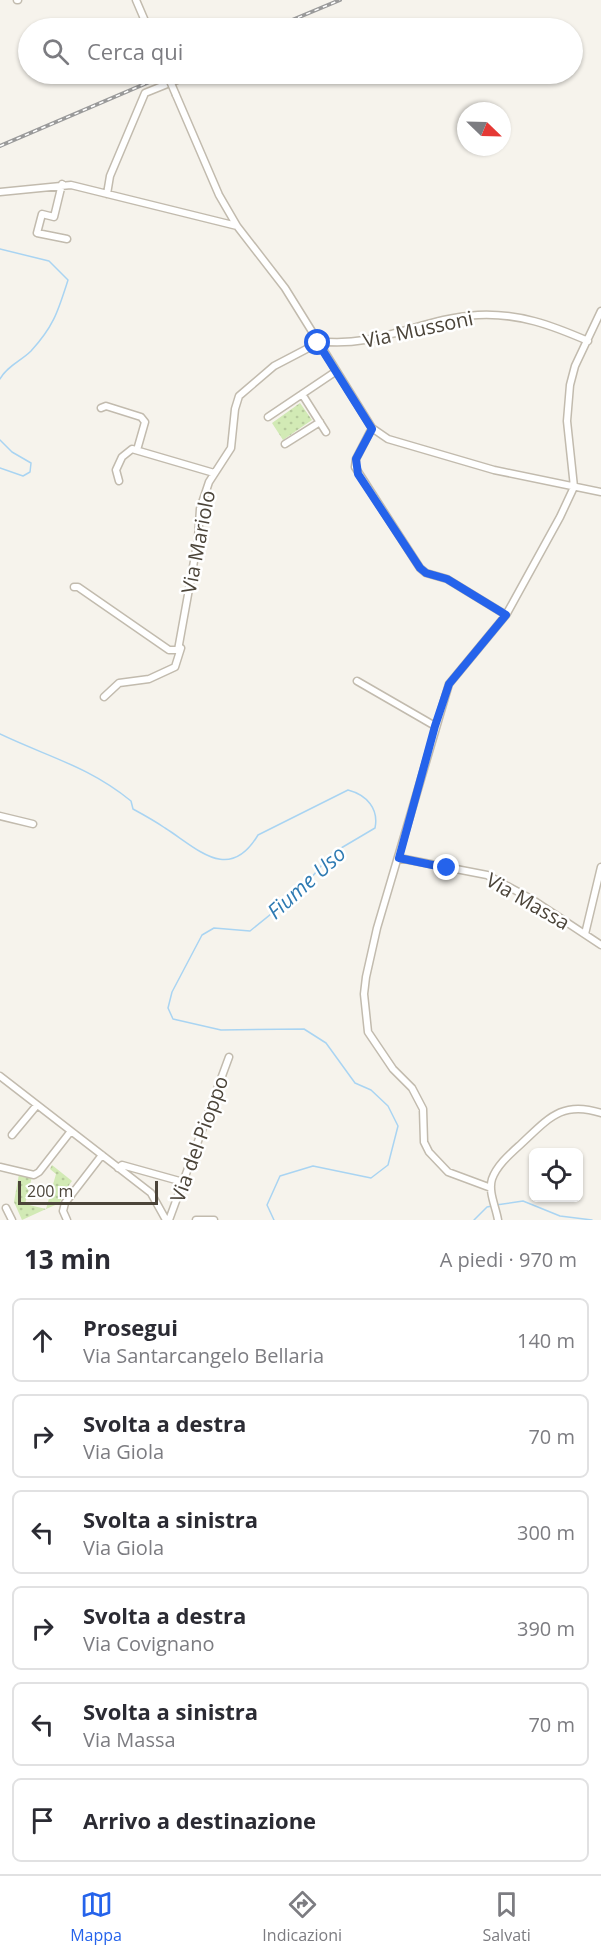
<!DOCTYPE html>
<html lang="it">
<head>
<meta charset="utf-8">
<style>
	:root { --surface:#fff; --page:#f7f7f7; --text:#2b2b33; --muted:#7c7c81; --line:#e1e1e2; --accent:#2563eb }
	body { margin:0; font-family:"Open Sans",sans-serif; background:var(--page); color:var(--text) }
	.controls { position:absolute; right:18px; bottom:18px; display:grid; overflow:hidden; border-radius:9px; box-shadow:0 2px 4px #0004 }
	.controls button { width:54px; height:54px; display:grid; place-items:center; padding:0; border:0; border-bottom:2px solid var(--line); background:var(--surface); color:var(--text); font:30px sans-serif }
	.compass { position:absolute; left:457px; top:102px; width:54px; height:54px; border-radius:50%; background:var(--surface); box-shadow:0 2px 4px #0004; rotate:113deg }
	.scale { position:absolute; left:18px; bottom:15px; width:140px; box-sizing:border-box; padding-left:6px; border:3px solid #4b4439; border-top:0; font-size:16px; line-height:21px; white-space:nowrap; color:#4b4439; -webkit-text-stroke:4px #fff; paint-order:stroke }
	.stop { position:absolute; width:18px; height:18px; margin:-14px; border:4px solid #2563eb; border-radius:50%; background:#fff }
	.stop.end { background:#2563eb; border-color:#fff; box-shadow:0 2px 6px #0008 }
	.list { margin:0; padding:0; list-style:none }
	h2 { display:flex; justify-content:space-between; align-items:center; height:78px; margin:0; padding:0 24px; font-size:26px }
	h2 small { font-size:20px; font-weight:400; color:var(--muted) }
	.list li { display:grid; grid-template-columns:39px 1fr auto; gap:18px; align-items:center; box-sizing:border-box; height:84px; margin:0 12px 12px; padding:0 12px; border:2px solid var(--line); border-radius:9px }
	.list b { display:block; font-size:22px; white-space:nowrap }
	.list p { margin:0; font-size:20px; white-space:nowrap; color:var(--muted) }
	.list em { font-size:20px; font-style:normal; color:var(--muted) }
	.icon { flex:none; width:33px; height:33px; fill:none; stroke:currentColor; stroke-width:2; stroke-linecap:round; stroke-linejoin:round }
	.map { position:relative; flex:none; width:601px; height:1220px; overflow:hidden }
	.search { position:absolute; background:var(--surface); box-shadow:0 2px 4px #0004; left:18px; right:18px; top:18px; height:66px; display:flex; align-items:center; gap:15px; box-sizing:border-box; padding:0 21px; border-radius:33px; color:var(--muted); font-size:22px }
	.sheet { height:654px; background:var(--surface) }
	nav { display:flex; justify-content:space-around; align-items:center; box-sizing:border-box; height:84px; border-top:2px solid var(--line); background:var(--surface); font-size:16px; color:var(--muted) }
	nav a { display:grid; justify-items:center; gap:3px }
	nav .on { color:var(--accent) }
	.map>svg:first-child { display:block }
	.grass { fill:url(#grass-dots) }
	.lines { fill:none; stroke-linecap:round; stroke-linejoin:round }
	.stream { stroke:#a9d4f2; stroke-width:1.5 }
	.minor-casing { stroke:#c2bbae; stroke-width:9 }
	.minor { stroke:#fff; stroke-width:6 }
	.rail-casing { stroke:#9a9a9a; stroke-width:4 }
	.rail { stroke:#fff; stroke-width:1.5; stroke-dasharray:4.5; stroke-linecap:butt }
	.minor-bridge-casing { stroke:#c2bbae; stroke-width:9; stroke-linecap:butt }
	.minor-bridge { stroke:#fff; stroke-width:6 }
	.route { stroke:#2563eb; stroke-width:8 }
	.labels { text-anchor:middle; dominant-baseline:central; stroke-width:5; stroke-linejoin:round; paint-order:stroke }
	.street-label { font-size:20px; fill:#4b4439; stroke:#fff }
	.water-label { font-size:21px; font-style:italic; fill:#2e7ab2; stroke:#fff }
</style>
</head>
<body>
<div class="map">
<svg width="601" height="1220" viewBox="0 0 601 1220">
	<defs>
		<pattern id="grass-dots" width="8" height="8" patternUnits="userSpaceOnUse" patternTransform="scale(1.5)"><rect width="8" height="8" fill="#d2eab5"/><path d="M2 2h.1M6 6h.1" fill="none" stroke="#b6ca9c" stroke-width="1.8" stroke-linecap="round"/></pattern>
	</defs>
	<rect width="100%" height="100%" fill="#f6f3ec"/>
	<path class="grass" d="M 300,403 L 312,420 L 283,440 L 272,423 Z
		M 52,1165 L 72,1181 L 63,1193 L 60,1203 L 46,1209 L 56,1174 L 50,1169 Z
		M 19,1174 L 32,1177 L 25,1204 L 46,1209 L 22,1220 L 14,1202 Z"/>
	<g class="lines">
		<path class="stream" d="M 0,249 L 49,261 L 68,280 C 58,311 54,326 31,351 C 21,361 7,366 0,379
			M 0,440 L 12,452 L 31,463 L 30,472 L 23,476 L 0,468
			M 0,734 C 48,757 88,766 131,801 L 133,809 C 144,815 155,821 165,828 C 197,848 229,884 258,835 L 348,790 C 367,795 379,809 375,828 L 331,854 L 302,889 L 250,931 L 214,928 L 202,935 L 172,992 L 168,1008 L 173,1019 L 221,1030 L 304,1029 L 326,1043 L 355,1083 L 371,1090 L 388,1106 L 398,1126 L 388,1165 L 371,1178 L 313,1166 L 280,1176 L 267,1205 L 274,1220
			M 496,1205 L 523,1201 L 560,1216 L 592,1220
			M 474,1220 L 487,1207 L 492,1206"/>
		<g class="minor-casing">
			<path id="minor" d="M 17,0 L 18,0
				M 136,0 L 148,28
				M 176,95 L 219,195 L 237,226 L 285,288 L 372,428 L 388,439 L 494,470 L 601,492
				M 62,184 L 54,217 L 42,214 L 37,233 L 67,239
				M 0,192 L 71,185 L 237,226
				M 107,194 L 110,176 L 145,93 L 192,74
				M 317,341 C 378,349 421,318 478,315 C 519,313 551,325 588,341
				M 302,394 L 326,432
				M 101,408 L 106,406 L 141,417 L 145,422 L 137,450
				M 268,417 L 335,372
				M 372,428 L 356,459 L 355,467 L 420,568 L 426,573 L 447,579 L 506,615
				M 285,444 L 320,422
				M 119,481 L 116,470 L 122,457 L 132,449 L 214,473
				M 74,587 L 78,587 L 169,650 L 178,650 L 198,539 L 200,509 L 209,482 L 231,448 L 235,409 L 239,396 L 274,366 L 318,343
				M 357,681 L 435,726
				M 104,697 L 119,683 L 149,679 L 175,667 L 181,648
				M 0,816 L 33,824
				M 399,858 L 487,875 L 533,900 L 601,945
				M 585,934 L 601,867
				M 0,1076 L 151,1193 L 166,1220
				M 12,1135 L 37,1105
				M 0,1167 L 34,1175 L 39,1172 L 71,1131
				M 118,1168 L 122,1165 L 183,1182
				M 491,1188 L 448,1172 L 429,1152 L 424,1142 L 423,1109 L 412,1088 L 393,1069 L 368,1032 L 364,994 L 366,977 L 377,928 L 449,684 L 506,615 L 560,517 L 574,487 L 567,421 L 570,385 L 575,366 L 601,311
				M 6,1208 L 12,1220
				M 67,1220 L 63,1211 L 65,1203 L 102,1155
				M 169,1220 L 229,1057
				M 196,1220 L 214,1220
				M 498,1220 C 496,1207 488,1192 492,1179 C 497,1165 510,1154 521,1144 C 548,1119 562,1100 601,1113"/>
		</g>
		<use href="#minor" class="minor"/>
		<g class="rail-casing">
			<path id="rail" d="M 273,28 L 340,0
				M 0,146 L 168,74"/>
		</g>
		<use href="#rail" class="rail"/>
		<g class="minor-bridge-casing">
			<path id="minor-bridge" d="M 167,74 L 176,95"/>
		</g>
		<use href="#minor-bridge" class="minor-bridge"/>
	</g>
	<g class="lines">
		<path class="route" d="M 318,343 L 372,429 L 356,459 L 358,474 L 420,568 L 426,573 L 447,579 L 506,615 L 449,684 L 435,726 L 399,858 L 447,868"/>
	</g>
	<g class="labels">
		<g class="street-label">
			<text transform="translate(418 329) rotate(-12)">Via Mussoni</text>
			<text transform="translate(198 542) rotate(-79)">Via Mariolo</text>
			<text transform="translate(528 901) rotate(30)">Via Massa</text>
			<text transform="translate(199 1139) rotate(-70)">Via del Pioppo</text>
		</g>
		<g class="water-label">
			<text transform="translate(306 882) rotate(-42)">Fiume Uso</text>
		</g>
	</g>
</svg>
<div class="controls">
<button><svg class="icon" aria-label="locate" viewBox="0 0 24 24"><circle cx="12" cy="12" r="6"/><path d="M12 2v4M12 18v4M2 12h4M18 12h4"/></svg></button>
</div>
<svg class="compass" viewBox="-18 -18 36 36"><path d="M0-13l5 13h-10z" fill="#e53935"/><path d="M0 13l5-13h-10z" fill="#7c7c81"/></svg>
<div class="scale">200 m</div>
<div class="stop" style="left:318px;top:343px"></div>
<div class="stop end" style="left:447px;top:868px"></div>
<div class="search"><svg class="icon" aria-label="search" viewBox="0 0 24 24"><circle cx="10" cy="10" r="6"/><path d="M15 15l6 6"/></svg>Cerca qui</div>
</div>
<section class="sheet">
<h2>13 min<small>A piedi · 970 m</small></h2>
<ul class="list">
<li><svg class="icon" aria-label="ahead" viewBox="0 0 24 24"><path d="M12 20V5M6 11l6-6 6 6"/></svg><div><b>Prosegui</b><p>Via Santarcangelo Bellaria</p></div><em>140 m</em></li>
<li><svg class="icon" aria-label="right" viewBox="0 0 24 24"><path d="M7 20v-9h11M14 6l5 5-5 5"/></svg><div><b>Svolta a destra</b><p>Via Giola</p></div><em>70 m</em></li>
<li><svg class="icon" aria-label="left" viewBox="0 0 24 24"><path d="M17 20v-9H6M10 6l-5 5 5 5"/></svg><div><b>Svolta a sinistra</b><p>Via Giola</p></div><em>300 m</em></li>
<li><svg class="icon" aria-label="right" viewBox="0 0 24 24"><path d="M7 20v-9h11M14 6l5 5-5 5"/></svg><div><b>Svolta a destra</b><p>Via Covignano</p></div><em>390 m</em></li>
<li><svg class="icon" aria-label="left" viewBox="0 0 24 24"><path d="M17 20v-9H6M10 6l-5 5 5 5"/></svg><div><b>Svolta a sinistra</b><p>Via Massa</p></div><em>70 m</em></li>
<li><svg class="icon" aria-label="arrive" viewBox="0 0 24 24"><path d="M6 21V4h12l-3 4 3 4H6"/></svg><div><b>Arrivo a destinazione</b></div></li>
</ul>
</section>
<nav>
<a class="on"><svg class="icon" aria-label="map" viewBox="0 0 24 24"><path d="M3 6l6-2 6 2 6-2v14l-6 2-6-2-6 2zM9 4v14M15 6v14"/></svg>Mappa</a>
<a><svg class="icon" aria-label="directions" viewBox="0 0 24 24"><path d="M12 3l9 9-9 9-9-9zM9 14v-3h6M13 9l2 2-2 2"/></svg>Indicazioni</a>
<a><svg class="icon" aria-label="saved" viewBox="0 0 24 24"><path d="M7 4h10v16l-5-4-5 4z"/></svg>Salvati</a>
</nav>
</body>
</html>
